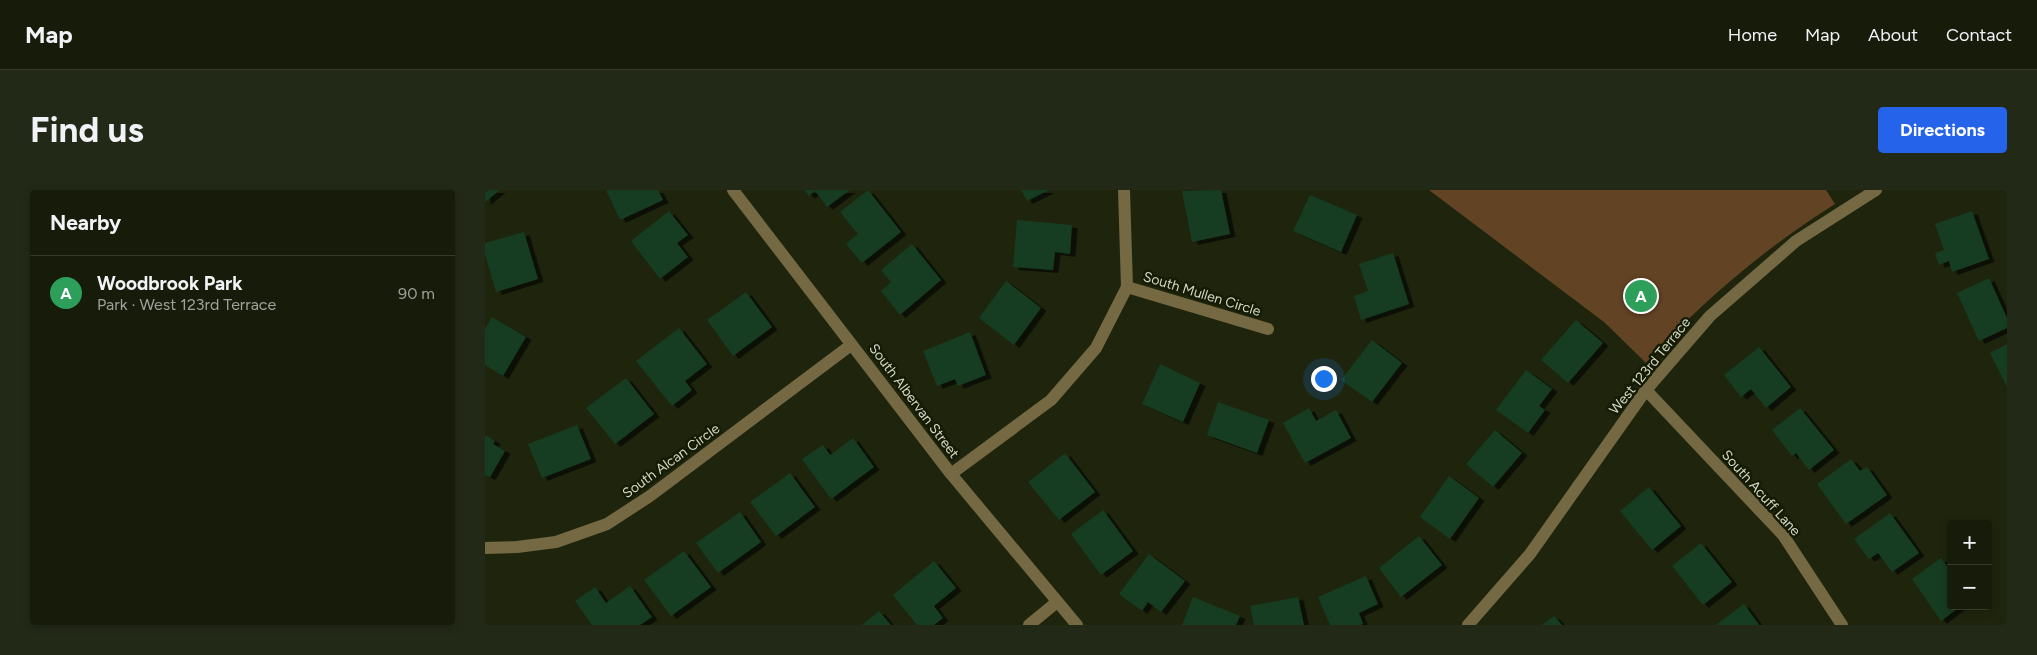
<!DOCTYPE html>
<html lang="en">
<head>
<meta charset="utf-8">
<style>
	:root { --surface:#161c09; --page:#232917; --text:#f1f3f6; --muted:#9ea19c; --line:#353a2a; --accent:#2563eb }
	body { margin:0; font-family:Figtree,sans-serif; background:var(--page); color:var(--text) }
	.controls { position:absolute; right:15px; bottom:15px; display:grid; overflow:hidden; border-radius:5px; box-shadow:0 2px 8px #0003 }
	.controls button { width:45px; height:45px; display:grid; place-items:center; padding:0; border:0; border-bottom:1px solid var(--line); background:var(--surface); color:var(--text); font:25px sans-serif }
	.you { position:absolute; left:838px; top:188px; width:18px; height:18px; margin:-12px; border:4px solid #fff; border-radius:50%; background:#1a73e8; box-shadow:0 0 0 8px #1a73e833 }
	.badge { display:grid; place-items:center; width:32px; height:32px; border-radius:50%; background:var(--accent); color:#fff; font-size:16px; font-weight:700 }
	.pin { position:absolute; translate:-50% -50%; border:2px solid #fff; box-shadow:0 1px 5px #0006 }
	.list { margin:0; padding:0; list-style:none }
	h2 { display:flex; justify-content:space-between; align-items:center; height:65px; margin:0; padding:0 20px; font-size:21px }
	h2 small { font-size:16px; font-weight:400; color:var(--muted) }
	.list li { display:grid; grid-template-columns:32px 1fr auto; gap:15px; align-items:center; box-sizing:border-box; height:75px; padding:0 20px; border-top:1px solid var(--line) }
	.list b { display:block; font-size:19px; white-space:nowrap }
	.list p { margin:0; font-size:16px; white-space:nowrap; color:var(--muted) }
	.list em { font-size:16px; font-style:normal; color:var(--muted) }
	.map { position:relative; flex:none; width:1522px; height:435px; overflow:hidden; border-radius:5px }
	header { display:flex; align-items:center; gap:30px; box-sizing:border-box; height:70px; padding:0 25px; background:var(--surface); border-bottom:1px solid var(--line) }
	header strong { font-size:24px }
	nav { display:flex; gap:28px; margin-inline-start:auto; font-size:18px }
	.intro { display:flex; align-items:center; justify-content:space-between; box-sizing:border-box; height:120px; padding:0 30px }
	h1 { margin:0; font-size:35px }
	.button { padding:12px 22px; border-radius:5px; background:var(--accent); color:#fff; font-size:18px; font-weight:700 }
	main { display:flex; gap:30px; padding:0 30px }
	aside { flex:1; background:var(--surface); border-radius:5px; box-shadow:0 2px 8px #0003 }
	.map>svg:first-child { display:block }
	.green { fill:#624324 }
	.building { fill:#163c22; filter:url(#shadow) }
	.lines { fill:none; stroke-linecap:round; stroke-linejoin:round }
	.minor { stroke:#756944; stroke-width:12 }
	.labels { text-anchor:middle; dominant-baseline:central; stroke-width:5; stroke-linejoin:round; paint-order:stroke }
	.street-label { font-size:14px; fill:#d3d8c9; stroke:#151c03 }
</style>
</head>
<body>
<header>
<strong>Map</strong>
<nav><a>Home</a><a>Map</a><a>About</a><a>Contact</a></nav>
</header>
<div class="intro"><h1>Find us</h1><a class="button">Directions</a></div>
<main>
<aside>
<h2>Nearby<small></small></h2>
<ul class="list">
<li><span class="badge" style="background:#2e9e5b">A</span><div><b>Woodbrook Park</b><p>Park · West 123rd Terrace</p></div><em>90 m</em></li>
</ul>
</aside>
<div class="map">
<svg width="1522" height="435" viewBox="0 0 1522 435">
	<defs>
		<filter id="shadow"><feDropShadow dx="5.5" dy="3" stdDeviation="0" flood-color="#0009"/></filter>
	</defs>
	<rect width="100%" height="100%" fill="#1e250c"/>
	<path class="green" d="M 944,0 L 1341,0 L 1350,14 C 1279,59 1217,111 1161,173 L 1119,132 Z"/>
	<path class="building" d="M 0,0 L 15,0 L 0,12 Z
		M 121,0 L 173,0 L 178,10 L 135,30 Z
		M 319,0 L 365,0 L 342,17 L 330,1 L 324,6 Z
		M 383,0 L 416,42 L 377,73 L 361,54 L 373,44 L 355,22 Z
		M 536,0 L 564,0 L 542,11 Z
		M 736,0 L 745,44 L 707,52 L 697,1 Z
		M 825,5 L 872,25 L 856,62 L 808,41 Z
		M 184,21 L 203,45 L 192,53 L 203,67 L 175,89 L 146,51 Z
		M 1487,21 L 1504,69 L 1467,82 L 1464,71 L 1454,75 L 1450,63 L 1459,60 L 1450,34 Z
		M 532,30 L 587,35 L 585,64 L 570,62 L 568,80 L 528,77 Z
		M 39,42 L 53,89 L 11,102 L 0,64 L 0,53 Z
		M 427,54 L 456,90 L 415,125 L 396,101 L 406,92 L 396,80 Z
		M 908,63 L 924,114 L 876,130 L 869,106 L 883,101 L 874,74 Z
		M 1504,88 L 1522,128 L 1522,138 L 1494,151 L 1472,103 Z
		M 521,91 L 556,118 L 529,155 L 494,128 Z
		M 261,102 L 287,137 L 248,166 L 222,130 Z
		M 7,127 L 41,147 L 18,186 L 0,175 L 0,139 Z
		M 1091,130 L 1118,153 L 1083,193 L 1056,170 Z
		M 194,138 L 222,174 L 200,191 L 207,200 L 187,216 L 151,171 Z
		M 485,142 L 501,185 L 473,196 L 470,189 L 452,196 L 438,161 Z
		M 887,150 L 917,173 L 887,212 L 856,190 Z
		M 1522,154 L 1522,197 L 1505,163 Z
		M 1274,157 L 1306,197 L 1281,218 L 1266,199 L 1256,207 L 1239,185 Z
		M 675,174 L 715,193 L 698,232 L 657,214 Z
		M 1041,180 L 1067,199 L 1054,216 L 1060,220 L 1043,243 L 1011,220 Z
		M 141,188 L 169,224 L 130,254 L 101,218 Z
		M 733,212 L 784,230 L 772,263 L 722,245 Z
		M 824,218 L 831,231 L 851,220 L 866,248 L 820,273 L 798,233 Z
		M 1315,218 L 1349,260 L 1324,280 L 1311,263 L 1307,266 L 1287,240 Z
		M 92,235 L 106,269 L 57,288 L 43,254 Z
		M 1010,240 L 1037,263 L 1008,297 L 981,274 Z
		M 0,245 L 10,251 L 8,254 L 20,261 L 5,287 L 0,285 Z
		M 368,248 L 389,277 L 346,309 L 317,269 L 338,255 L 345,265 Z
		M 580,263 L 610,302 L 574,330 L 543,292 Z
		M 1366,269 L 1375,281 L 1382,277 L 1402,305 L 1361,334 L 1332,294 Z
		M 305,283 L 330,317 L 291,346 L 265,312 Z
		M 964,286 L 994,308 L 965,349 L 935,327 Z
		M 1164,297 L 1196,336 L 1167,360 L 1135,321 Z
		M 618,320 L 648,361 L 616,385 L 586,344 Z
		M 255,322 L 276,352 L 233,383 L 211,353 Z
		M 1405,323 L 1434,363 L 1407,382 L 1393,363 L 1384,369 L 1369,349 Z
		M 934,346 L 957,375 L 916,407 L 894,378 Z
		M 1216,353 L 1247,392 L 1218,415 L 1187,376 Z
		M 199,361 L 226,397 L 186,426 L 159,390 Z
		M 664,364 L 700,391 L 676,422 L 663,412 L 657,421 L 634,404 Z
		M 1456,368 L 1466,382 L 1466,416 L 1476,416 L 1456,431 L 1427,389 Z
		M 449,371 L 471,398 L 449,416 L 458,428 L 449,435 L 432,435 L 408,405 Z
		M 881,386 L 893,414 L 874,423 L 878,434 L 876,435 L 845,435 L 833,407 Z
		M 145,396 L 167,427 L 155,435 L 107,435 L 90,411 L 110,397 L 121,413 Z
		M 708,407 L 755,426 L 751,435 L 697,435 Z
		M 813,407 L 819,435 L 769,435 L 765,416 Z
		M 1259,414 L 1274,435 L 1231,435 Z
		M 394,421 L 406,435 L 377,435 Z
		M 1069,426 L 1077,435 L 1057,435 Z"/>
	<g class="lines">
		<path class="minor" d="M 248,0 L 466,284 L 592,435
			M 642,97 L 783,139
			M 1161,200 L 1298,345 L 1357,435
			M 466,284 L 566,210 L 611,158 L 642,97 L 639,0
			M 0,358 L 32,357 L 71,352 L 122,334 L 165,306 L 366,155
			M 544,435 L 572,412
			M 983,435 L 1045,364 L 1161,200 L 1225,126 L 1311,51 L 1391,0"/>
	</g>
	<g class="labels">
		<g class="street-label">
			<text transform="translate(717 104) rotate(17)">South Mullen Circle</text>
			<text transform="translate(1165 176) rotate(-51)">West 123rd Terrace</text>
			<text transform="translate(429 211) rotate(53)">South Albervan Street</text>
			<text transform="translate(186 271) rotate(-36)">South Alcan Circle</text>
			<text transform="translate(1276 303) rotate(48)">South Acuff Lane</text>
		</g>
	</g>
</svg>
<div class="controls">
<button>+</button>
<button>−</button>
</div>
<div class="you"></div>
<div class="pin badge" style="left:1156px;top:106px;background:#2e9e5b">A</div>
</div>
</main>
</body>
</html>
